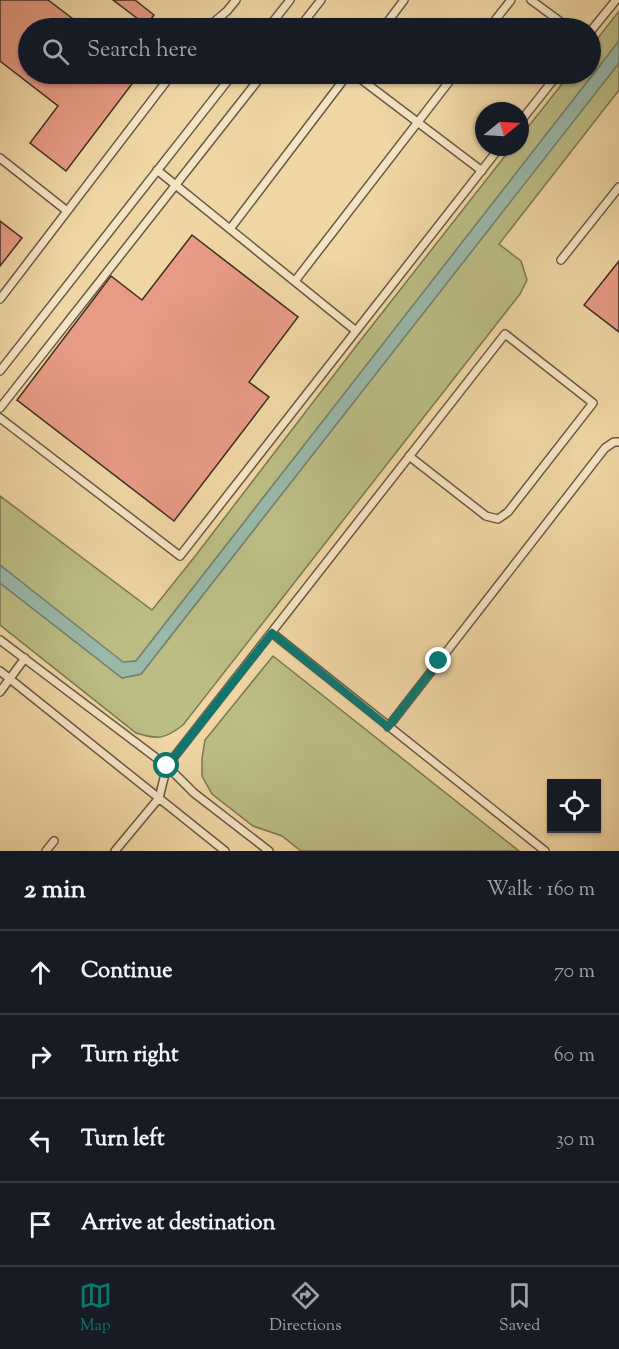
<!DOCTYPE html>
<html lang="en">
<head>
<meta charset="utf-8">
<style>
	:root { --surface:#171b24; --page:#20242c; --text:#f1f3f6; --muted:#9ea1a6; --line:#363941; --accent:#0f766e }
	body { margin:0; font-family:"Sorts Mill Goudy",serif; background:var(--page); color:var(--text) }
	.controls { position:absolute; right:18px; bottom:18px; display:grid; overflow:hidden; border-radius:0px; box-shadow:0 2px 4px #0004 }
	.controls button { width:54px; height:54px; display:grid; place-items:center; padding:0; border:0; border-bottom:2px solid var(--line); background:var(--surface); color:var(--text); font:30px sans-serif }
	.compass { position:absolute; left:475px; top:102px; width:54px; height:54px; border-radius:50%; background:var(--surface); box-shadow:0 2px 4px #0004; rotate:72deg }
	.stop { position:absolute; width:18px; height:18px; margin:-14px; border:4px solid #0f766e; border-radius:50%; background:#fff }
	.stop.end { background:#0f766e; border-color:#fff; box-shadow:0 2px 6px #0008 }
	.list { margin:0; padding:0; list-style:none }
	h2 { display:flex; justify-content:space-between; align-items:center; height:78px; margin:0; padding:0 24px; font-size:26px }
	h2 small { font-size:20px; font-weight:400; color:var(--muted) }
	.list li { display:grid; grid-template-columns:39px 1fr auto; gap:18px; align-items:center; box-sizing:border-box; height:84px; padding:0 24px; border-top:2px solid var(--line) }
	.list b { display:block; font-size:22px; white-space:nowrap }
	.list em { font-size:20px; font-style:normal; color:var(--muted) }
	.icon { flex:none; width:33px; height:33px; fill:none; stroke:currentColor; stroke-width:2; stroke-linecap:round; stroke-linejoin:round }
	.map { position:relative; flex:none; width:619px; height:851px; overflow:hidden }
	.search { position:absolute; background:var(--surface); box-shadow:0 2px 4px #0004; left:18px; right:18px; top:18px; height:66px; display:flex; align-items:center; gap:15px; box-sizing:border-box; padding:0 21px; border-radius:33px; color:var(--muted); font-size:22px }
	.sheet { height:414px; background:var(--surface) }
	nav { display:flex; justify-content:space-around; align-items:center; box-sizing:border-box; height:84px; border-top:2px solid var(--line); background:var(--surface); font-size:16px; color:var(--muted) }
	nav a { display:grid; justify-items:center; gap:3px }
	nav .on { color:var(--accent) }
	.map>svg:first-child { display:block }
	.green { fill:#bcbd85; stroke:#7b7654; stroke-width:1.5 }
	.water { fill:#9ab9a9; stroke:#748274; stroke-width:1.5 }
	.building { fill:#e79a84; stroke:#3a2f24; stroke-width:1.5 }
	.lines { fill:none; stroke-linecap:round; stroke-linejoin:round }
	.service-casing { stroke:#685944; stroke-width:10 }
	.service { stroke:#f5e4c4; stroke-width:7 }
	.route { stroke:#0f766e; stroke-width:8 }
</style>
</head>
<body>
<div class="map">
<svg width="619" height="851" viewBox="0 0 619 851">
	<rect width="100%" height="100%" fill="#f0d6a5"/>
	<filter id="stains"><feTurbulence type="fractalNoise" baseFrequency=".00333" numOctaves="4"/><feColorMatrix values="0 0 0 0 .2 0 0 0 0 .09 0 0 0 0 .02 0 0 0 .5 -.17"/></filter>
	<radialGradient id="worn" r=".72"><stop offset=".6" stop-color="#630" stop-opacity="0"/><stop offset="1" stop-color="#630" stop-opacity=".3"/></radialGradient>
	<path class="green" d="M 619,11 L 619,41 L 136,661 L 123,663 L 0,565 L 0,496 L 152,610 L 196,555 L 360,341 L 512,147 L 520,147 L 520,137 L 570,74 L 590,74 L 591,47 Z
		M 619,63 L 619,90 L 499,244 L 521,261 L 527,280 L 520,294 L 183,725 C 165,739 158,740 136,733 L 0,625 L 0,583 L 122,678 L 141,674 Z
		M 273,656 L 519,851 L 301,851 L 282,836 L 253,826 L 212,794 L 202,776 L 202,758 L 205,740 Z"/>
	<path class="water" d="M 619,41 L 619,63 L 141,674 L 122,678 L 0,583 L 0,565 L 123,662 L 136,661 Z"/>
	<path class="building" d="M 0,0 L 48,0 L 85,28 L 28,28 L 28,74 L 127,74 L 135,80 L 66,171 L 30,143 L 58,106 L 0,61 Z
		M 113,0 L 135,0 L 154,15 L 146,25 Z
		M 0,221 L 22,238 L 0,266 Z
		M 192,235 L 298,317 L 249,382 L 269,397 L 174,521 L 17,400 L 111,276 L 142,300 Z
		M 619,261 L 619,332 L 584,305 Z"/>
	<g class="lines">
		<g class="service-casing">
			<path id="service" d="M 531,0 L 569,28
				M 207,28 L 227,11 L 236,0
				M 268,28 L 290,0
				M 299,28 L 321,0
				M 383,28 L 404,0
				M 489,28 L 511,0
				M 590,32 L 616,0
				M 354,74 L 482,171
				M 520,122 L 558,74
				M 0,158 L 67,211
				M 157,170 L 356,331
				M 230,229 L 348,74
				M 561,260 L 619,187
				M 295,281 L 455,74
				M 0,299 L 172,74
				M 0,371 L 233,74
				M 0,408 L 263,74
				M 0,418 L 180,556 L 500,147
				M 272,633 L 545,851
				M 0,640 L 167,766 L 194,793 L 269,851
				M 0,671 L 225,851
				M 0,692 L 25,658
				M 388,727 L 605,448 L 614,442 L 619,442
				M 46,851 L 54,841
				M 115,851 L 159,798 L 167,766 L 505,334 L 593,403 L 508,512 L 498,519 L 486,516 L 409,456"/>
		</g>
		<use href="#service" class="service"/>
	</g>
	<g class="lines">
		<path class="route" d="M 167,766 L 272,633 L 388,727 L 439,661"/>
	</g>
	<rect width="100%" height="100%" filter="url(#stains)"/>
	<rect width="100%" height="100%" fill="url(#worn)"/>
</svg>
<div class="controls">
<button><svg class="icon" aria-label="locate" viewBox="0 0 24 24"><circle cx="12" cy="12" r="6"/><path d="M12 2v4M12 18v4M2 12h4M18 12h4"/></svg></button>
</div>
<svg class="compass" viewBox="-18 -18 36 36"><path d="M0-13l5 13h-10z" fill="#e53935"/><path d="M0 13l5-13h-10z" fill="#9ea1a6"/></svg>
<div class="stop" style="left:167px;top:766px"></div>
<div class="stop end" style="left:439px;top:661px"></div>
<div class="search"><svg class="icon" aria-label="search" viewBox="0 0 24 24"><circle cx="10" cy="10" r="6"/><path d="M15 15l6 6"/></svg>Search here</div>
</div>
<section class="sheet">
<h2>2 min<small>Walk · 160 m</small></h2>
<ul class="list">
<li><svg class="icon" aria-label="ahead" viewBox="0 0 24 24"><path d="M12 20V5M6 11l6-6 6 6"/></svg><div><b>Continue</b></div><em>70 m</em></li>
<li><svg class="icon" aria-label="right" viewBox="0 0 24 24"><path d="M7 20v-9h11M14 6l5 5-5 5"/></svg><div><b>Turn right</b></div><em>60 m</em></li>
<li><svg class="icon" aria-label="left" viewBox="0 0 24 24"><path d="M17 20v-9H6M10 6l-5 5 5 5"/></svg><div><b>Turn left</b></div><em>30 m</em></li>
<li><svg class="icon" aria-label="arrive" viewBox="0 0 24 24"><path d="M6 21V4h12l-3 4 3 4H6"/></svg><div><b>Arrive at destination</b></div></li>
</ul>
</section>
<nav>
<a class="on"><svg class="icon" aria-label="map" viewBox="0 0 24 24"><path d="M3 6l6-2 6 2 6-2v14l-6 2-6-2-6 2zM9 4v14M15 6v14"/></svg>Map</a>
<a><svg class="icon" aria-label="directions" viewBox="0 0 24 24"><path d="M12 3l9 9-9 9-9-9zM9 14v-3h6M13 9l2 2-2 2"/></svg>Directions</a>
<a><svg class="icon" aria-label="saved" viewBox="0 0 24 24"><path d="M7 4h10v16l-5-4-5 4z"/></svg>Saved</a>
</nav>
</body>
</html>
